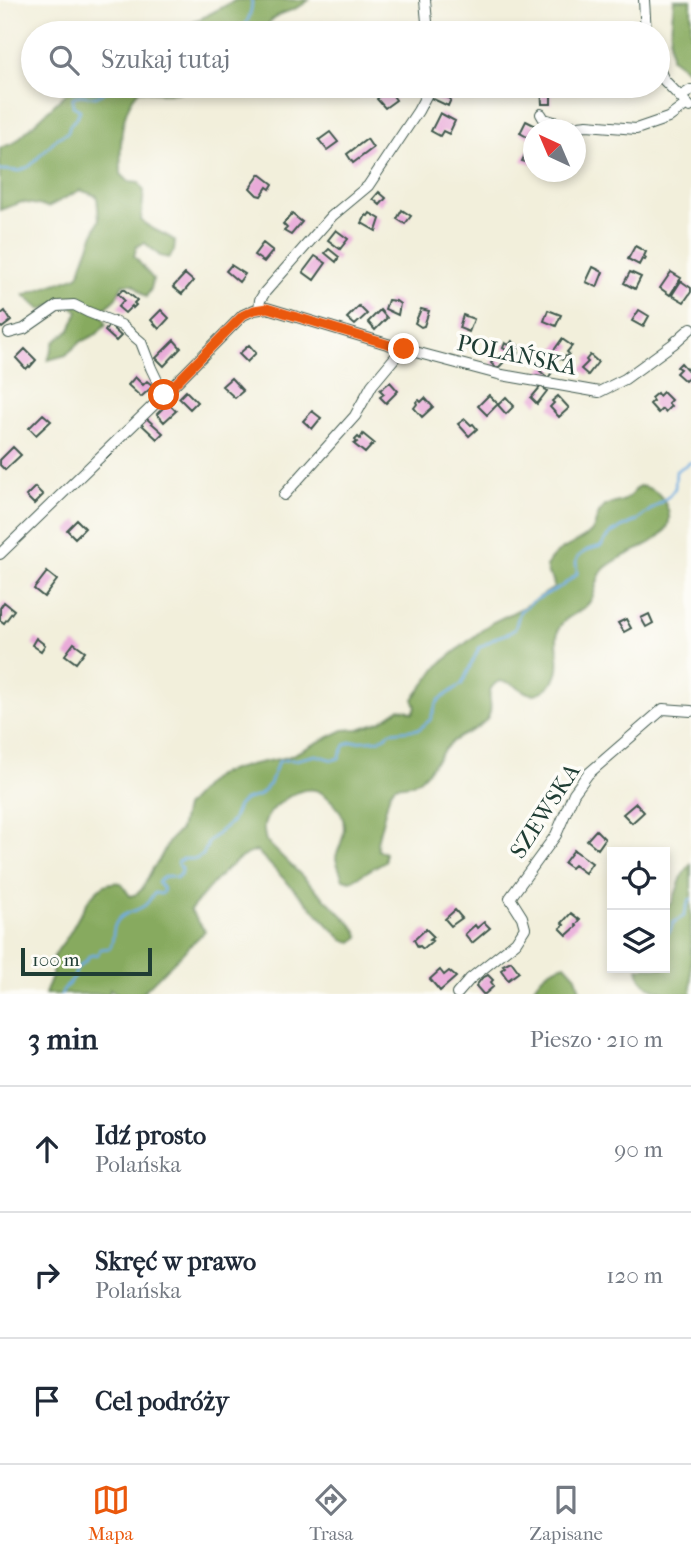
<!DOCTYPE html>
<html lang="pl">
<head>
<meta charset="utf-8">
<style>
	:root { --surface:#fff; --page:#f6f6f7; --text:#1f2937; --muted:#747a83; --line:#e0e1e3; --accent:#ea580c }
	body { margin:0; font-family:"IM FELL French Canon",serif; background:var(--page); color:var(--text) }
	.controls { position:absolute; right:21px; bottom:21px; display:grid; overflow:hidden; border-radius:0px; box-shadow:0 4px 10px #0003 }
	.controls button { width:63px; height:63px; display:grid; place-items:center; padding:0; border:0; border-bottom:2px solid var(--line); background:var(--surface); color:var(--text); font:35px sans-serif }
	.compass { position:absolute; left:523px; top:119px; width:63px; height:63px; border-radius:50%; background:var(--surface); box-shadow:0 4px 10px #0003; rotate:316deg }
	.scale { position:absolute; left:21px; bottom:18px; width:131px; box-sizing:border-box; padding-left:7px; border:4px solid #1f3d34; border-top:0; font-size:19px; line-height:24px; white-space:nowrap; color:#1f3d34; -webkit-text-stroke:5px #fdfcf7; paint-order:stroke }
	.stop { position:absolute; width:21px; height:21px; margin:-16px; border:5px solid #ea580c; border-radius:50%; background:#fff }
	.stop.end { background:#ea580c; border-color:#fff; box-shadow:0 2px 7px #0008 }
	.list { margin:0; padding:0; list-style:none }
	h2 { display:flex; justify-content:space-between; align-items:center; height:91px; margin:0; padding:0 28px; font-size:30px }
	h2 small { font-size:23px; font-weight:400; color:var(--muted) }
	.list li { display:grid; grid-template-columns:46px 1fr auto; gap:21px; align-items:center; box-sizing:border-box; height:126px; padding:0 28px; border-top:2px solid var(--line) }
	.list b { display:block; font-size:26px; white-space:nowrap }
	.list p { margin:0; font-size:23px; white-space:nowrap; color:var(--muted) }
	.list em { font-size:23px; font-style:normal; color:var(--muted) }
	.icon { flex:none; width:38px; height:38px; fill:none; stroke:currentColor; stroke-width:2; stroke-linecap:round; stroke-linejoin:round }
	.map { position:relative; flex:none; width:691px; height:994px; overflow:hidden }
	.search { position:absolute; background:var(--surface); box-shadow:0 4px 10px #0003; left:21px; right:21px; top:21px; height:77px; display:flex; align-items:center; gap:18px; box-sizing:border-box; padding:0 24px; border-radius:38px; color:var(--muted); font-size:26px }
	.sheet { height:469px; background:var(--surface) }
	nav { display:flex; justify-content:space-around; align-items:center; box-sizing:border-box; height:98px; border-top:2px solid var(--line); background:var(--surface); font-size:19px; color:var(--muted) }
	nav a { display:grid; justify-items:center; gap:4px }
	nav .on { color:var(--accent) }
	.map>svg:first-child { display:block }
	.forest { fill:#87aa5f; stroke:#53744a; stroke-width:2 }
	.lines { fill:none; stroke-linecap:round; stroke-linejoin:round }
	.stream { stroke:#6eace1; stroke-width:2.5 }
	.building { fill:#e9abd9 }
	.minor-casing { stroke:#3f584d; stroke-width:12 }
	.minor { stroke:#fff; stroke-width:10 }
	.route { stroke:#ea580c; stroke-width:9 }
	.labels { text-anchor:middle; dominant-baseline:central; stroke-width:7; stroke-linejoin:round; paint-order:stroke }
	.street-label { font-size:23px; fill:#1f3d34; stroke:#fdfcf7 }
</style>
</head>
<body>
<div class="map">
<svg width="691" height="994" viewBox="0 0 691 994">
	<rect width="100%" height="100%" fill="#fdfcf7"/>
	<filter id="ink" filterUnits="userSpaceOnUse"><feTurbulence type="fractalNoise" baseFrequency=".0143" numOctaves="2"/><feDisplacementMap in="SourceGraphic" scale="14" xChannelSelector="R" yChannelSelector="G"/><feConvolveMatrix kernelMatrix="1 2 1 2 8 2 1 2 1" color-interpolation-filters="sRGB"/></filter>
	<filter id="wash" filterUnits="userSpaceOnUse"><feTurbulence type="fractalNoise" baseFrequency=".00686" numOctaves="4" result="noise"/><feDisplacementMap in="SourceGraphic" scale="28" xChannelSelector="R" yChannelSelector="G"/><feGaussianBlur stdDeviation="1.57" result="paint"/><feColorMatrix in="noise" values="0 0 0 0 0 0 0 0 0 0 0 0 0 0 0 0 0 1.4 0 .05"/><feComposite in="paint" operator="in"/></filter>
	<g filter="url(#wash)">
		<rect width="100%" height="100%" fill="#f2efdb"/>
		<path class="forest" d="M 236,0 L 309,0 C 291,16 275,8 264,31 L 265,33 L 167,33 L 183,28 Z
			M 674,0 L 691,0 L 691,73 L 671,58 L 670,41 Z
			M 74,86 L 191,86 C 176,98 158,92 140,90 C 119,109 120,148 121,174 L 129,182 L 139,183 L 144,191 L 141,220 C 151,231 164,232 175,241 L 174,251 L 169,258 L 160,256 L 145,243 L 137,246 L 134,256 L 153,279 L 151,289 L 146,297 L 133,284 L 123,284 L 115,300 L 102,311 L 106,324 L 97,334 L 80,342 L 66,355 L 48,360 L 54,342 L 70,330 L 78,311 L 63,300 L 41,310 L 24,295 L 78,276 L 99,220 L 97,196 L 80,190 L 48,207 L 22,202 L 0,210 L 0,148 L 14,143 Z
			M 639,486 C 649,487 656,490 662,498 C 691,542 626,547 604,569 C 596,577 597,589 592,598 C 586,611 572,613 563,622 C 546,641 574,671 543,691 C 531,698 524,691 514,685 C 509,682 504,682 499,681 C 481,692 495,702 489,715 C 483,728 464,733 453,741 C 440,751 429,775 416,782 C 410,785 402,785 395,786 L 390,792 L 377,842 L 378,850 L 385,853 L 385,861 L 351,881 L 343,879 C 341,873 337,865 336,858 C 336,853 340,848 341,843 C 345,834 345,820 340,811 C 335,804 324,792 315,790 C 297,786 268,808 264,825 C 263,831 265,836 266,841 L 350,923 L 356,930 L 359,937 L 352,942 L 343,940 L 257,851 C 233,855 206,892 190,910 L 205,931 L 141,994 L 118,994 L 110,989 L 109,994 L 45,994 C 47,988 49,984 51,979 C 54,974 51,968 52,962 C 54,952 64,943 69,934 C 81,915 93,878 121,883 L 130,896 L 137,894 L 142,889 L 153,868 L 158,862 L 169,841 L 180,830 L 185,807 L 206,784 L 219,774 L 249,765 L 288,757 L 343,730 L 359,729 L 381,721 L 399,709 L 407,710 L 413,713 L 416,707 L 413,699 L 441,663 L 491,623 L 520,609 L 554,588 L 553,580 L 548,574 L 546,567 C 555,547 575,546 590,533 C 597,527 595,516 602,509 C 607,502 615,504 622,501 C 629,499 634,491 639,486 Z
			M 691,864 L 691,994 C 675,994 651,994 641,979 C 639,976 639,972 638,968 L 665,968 L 665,909 L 672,903 L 683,874 Z
			M 565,964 L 576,976 L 580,991 L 583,994 L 530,994 C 540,976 546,970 565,964 Z"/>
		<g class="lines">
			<path class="stream" d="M 196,33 L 206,26 L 221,27 L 240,33 C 248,23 252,13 252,0
				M 0,170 L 20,171 L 30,166 L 56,139 L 68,132 L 70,125 L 77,117 L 80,110 L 73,106 L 73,97 L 80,95 L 96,97 L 115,86
				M 665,936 L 670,931 L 673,923 L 684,916 L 689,900 L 691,899
				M 61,994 L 74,977 L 77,968 L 87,960 L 89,956 L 98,954 L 100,949 L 110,948 C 114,941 112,933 115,925 C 121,912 133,913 144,906 C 150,902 150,897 155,893 L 161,894 L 164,890 L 158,882 C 164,876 168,874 176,878 L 181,873 L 182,868 L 178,865 L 178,862 L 182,859 L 196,859 L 203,855 L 209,841 L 232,821 L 238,806 L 244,800 L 258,796 L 270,784 L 278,762 L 286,760 L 295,760 L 316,755 L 333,760 L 339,758 L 345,745 L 350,742 L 379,740 L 391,732 L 419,729 L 430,720 L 436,705 L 439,700 L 462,684 L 479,648 L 497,637 L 509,633 L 515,629 L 520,611 L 532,602 L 562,586 L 577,574 L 576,561 L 578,557 L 587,550 L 601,546 L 611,533 L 636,521 L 669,496 L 675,488 L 676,471 L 691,462"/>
		</g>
		<g id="blocks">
			<path class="building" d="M 541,86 L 551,86 L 551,104 L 542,104 Z
				M 387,87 L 396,100 L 385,108 L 377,99 L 379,97 L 376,94 Z
				M 434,91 L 451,99 L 448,106 L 431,98 Z
				M 440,113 L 455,121 L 449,134 L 443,131 L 440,136 L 431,131 Z
				M 526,121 L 536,126 L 529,138 L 520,133 Z
				M 330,132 L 338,142 L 327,150 L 319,140 Z
				M 367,139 L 373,148 L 353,163 L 347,154 Z
				M 527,150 L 534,153 L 534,164 L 522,161 Z
				M 260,174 L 273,184 L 270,189 L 267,187 L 261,196 L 257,195 L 250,188 Z
				M 379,192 L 386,198 L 380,205 L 373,199 Z
				M 402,210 L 411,216 L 405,224 L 397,219 Z
				M 370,213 L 380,219 L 376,231 L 362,223 L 366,215 L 368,216 Z
				M 292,214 L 302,222 L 291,235 L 284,231 L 287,228 L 283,224 Z
				M 336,230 L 348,239 L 340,249 L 328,240 Z
				M 263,243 L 273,251 L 264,262 L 254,255 Z
				M 635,246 L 646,252 L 644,256 L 646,258 L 645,260 L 642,259 L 639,265 L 628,259 Z
				M 329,249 L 339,257 L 336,262 L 325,253 Z
				M 315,256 L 326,263 L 314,280 L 303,272 Z
				M 231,265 L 245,274 L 239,282 L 226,271 Z
				M 593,267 L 603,272 L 597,287 L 586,282 Z
				M 630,272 L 641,277 L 635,289 L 624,283 Z
				M 671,272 L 681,278 L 670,295 L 660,288 Z
				M 185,274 L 193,281 L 182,294 L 173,287 Z
				M 681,281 L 691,288 L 691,292 L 684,302 L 672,295 Z
				M 123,289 L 137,300 L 134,303 L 136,305 L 133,308 L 132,306 L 125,313 L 118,307 L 124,300 L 118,294 Z
				M 388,300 L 396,301 L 400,304 L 398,315 L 385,309 Z
				M 359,306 L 367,314 L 355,325 L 347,318 Z
				M 421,309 L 429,311 L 424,326 L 421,327 L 415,323 Z
				M 161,310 L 169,318 L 159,329 L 151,320 Z
				M 380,310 L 387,318 L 375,330 L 368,322 Z
				M 548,310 L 561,315 L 556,326 L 544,321 Z
				M 639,310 L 649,316 L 643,327 L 632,321 Z
				M 5,311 L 11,321 L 2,328 L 0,326 L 0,315 Z
				M 463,315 L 474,319 L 469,332 L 459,328 Z
				M 109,325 L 121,336 L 116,341 L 105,331 Z
				M 562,339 L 572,346 L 567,352 L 569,354 L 567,357 L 565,356 L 562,360 L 552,353 Z
				M 174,340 L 181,348 L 164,366 L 156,358 Z
				M 512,341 L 520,347 L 517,351 L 519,353 L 517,355 L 515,354 L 514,355 L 503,348 L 505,343 L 509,345 Z
				M 249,345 L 256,353 L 247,362 L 239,354 Z
				M 25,349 L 36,360 L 30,367 L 29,366 L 26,369 L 16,358 Z
				M 590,355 L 598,362 L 588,375 L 581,369 L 588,362 L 586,360 Z
				M 498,356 L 504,362 L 497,369 L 491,363 Z
				M 548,362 L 555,368 L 548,378 L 540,371 Z
				M 681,363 L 691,374 L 691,376 L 685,381 L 676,373 L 680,369 L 677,367 Z
				M 135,377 L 143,385 L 147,381 L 153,386 L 141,397 L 128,385 Z
				M 231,378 L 243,391 L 235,398 L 222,386 Z
				M 390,382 L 398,391 L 386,403 L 380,397 L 384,394 L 380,390 Z
				M 541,386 L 547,391 L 537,404 L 531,398 Z
				M 186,391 L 197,402 L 190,409 L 179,398 Z
				M 663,392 L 671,400 L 668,403 L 671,406 L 665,412 L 662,409 L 658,413 L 650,404 L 653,401 L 651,398 L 657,393 L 659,396 Z
				M 489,395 L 498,404 L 487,415 L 478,406 Z
				M 558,396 L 569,408 L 559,417 L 550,407 L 554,403 L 552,401 Z
				M 506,397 L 514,406 L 506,414 L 498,405 Z
				M 425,398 L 433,407 L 422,417 L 414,408 L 417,404 L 416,402 L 419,400 L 421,402 Z
				M 168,403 L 176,411 L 164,422 L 157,414 Z
				M 312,411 L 321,418 L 312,429 L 303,421 Z
				M 43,414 L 51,421 L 36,435 L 29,428 Z
				M 146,418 L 163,433 L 157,439 L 141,424 Z
				M 465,419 L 471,425 L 473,424 L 477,429 L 469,436 L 458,424 Z
				M 363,434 L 374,443 L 365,453 L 354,444 L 357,442 L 355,440 L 358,437 L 360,439 Z
				M 13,447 L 21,455 L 5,470 L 0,465 L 0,460 Z
				M 35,487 L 43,495 L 34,504 L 26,496 Z
				M 77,520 L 85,528 L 75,538 L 67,530 Z
				M 47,572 L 57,580 L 44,597 L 34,589 Z
				M 4,602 L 14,610 L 4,623 L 0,620 L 0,608 Z
				M 649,614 L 653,623 L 646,627 L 641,618 Z
				M 626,619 L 631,628 L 624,632 L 618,623 Z
				M 36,638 L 45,645 L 41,651 L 32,645 Z
				M 74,643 L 85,651 L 76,663 L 65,655 Z
				M 636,803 L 644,812 L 632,823 L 623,814 Z
				M 596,830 L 605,839 L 598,849 L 587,840 Z
				M 574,850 L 592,863 L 585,873 L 574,865 L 571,868 L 564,863 Z
				M 455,910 L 462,918 L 451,926 L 445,919 Z
				M 571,913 L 580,920 L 576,925 L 577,926 L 567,935 L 560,928 L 564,925 L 562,923 Z
				M 484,922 L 490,928 L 472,943 L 465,934 L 475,925 L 477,928 Z
				M 426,929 L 434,937 L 430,940 L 432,941 L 423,949 L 420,946 L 418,947 L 414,940 Z
				M 511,961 L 519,972 L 508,980 L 501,970 L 505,967 L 503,965 Z
				M 440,970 L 444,975 L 449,971 L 456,977 L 440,991 L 430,979 Z
				M 488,975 L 493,980 L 491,982 L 494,986 L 485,994 L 483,994 L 476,986 L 482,978 Z"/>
		</g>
	</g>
	<g filter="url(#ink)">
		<use href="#blocks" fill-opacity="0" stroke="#3f584d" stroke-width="2"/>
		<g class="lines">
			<g class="minor-casing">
				<path id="minor" d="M 425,0 L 428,33
					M 644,0 L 646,33
					M 658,67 L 664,80 L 690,107
					M 680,97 L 691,90
					M 541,114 L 544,119 L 570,127 L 587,125 L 636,129 L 668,118 L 687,104
					M 259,309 L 260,300 L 265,292 L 332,216 L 368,186 L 418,111 L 427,94 L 429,86
					M 9,333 L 24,329 L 57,306 L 74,305 L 88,312 L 121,325 L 141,342 L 151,368 L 164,395
					M 284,495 L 355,416 L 372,385 L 397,355 L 404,349
					M 0,554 L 164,395 L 243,315 L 254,310 L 267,308 L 404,349 L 502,375 L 599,392 L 625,379 L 673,344 L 691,328
					M 457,994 L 470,979 L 516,942 L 525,928 L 522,917 L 510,898 L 556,835 L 574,793 L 588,774 L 663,709 L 691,711"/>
			</g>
			<use href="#minor" class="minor"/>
		</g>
	</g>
	<g class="lines" filter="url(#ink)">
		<path class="route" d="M 164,395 L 243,315 L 254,310 L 267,308 L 404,349"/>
	</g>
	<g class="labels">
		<g class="street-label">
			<text transform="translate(517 355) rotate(12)">POLAŃSKA</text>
			<text transform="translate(545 811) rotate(-57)">SZEWSKA</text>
		</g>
	</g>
</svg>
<div class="controls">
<button><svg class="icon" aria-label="locate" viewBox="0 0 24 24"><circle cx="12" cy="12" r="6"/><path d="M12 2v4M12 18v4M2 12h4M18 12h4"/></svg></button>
<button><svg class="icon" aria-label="layers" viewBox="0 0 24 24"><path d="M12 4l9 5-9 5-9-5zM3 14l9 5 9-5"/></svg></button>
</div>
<svg class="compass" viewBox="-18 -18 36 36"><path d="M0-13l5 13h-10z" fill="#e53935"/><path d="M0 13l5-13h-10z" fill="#747a83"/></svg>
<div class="scale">100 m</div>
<div class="stop" style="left:164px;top:395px"></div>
<div class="stop end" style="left:404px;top:349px"></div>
<div class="search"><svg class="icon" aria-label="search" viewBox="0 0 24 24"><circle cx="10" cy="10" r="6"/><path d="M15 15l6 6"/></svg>Szukaj tutaj</div>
</div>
<section class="sheet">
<h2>3 min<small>Pieszo · 210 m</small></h2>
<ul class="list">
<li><svg class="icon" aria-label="ahead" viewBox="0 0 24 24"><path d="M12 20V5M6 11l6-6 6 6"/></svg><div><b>Idź prosto</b><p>Polańska</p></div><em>90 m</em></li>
<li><svg class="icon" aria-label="right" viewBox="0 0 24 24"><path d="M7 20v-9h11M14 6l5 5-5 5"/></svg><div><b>Skręć w prawo</b><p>Polańska</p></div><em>120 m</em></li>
<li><svg class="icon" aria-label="arrive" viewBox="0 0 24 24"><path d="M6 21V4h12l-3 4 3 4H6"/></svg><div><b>Cel podróży</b></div></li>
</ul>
</section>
<nav>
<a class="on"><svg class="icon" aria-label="map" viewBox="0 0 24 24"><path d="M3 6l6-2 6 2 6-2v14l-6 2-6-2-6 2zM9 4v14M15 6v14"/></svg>Mapa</a>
<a><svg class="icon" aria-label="directions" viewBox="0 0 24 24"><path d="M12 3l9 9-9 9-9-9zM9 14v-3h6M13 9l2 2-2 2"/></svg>Trasa</a>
<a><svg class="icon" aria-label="saved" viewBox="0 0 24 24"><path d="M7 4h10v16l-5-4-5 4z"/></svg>Zapisane</a>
</nav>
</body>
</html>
